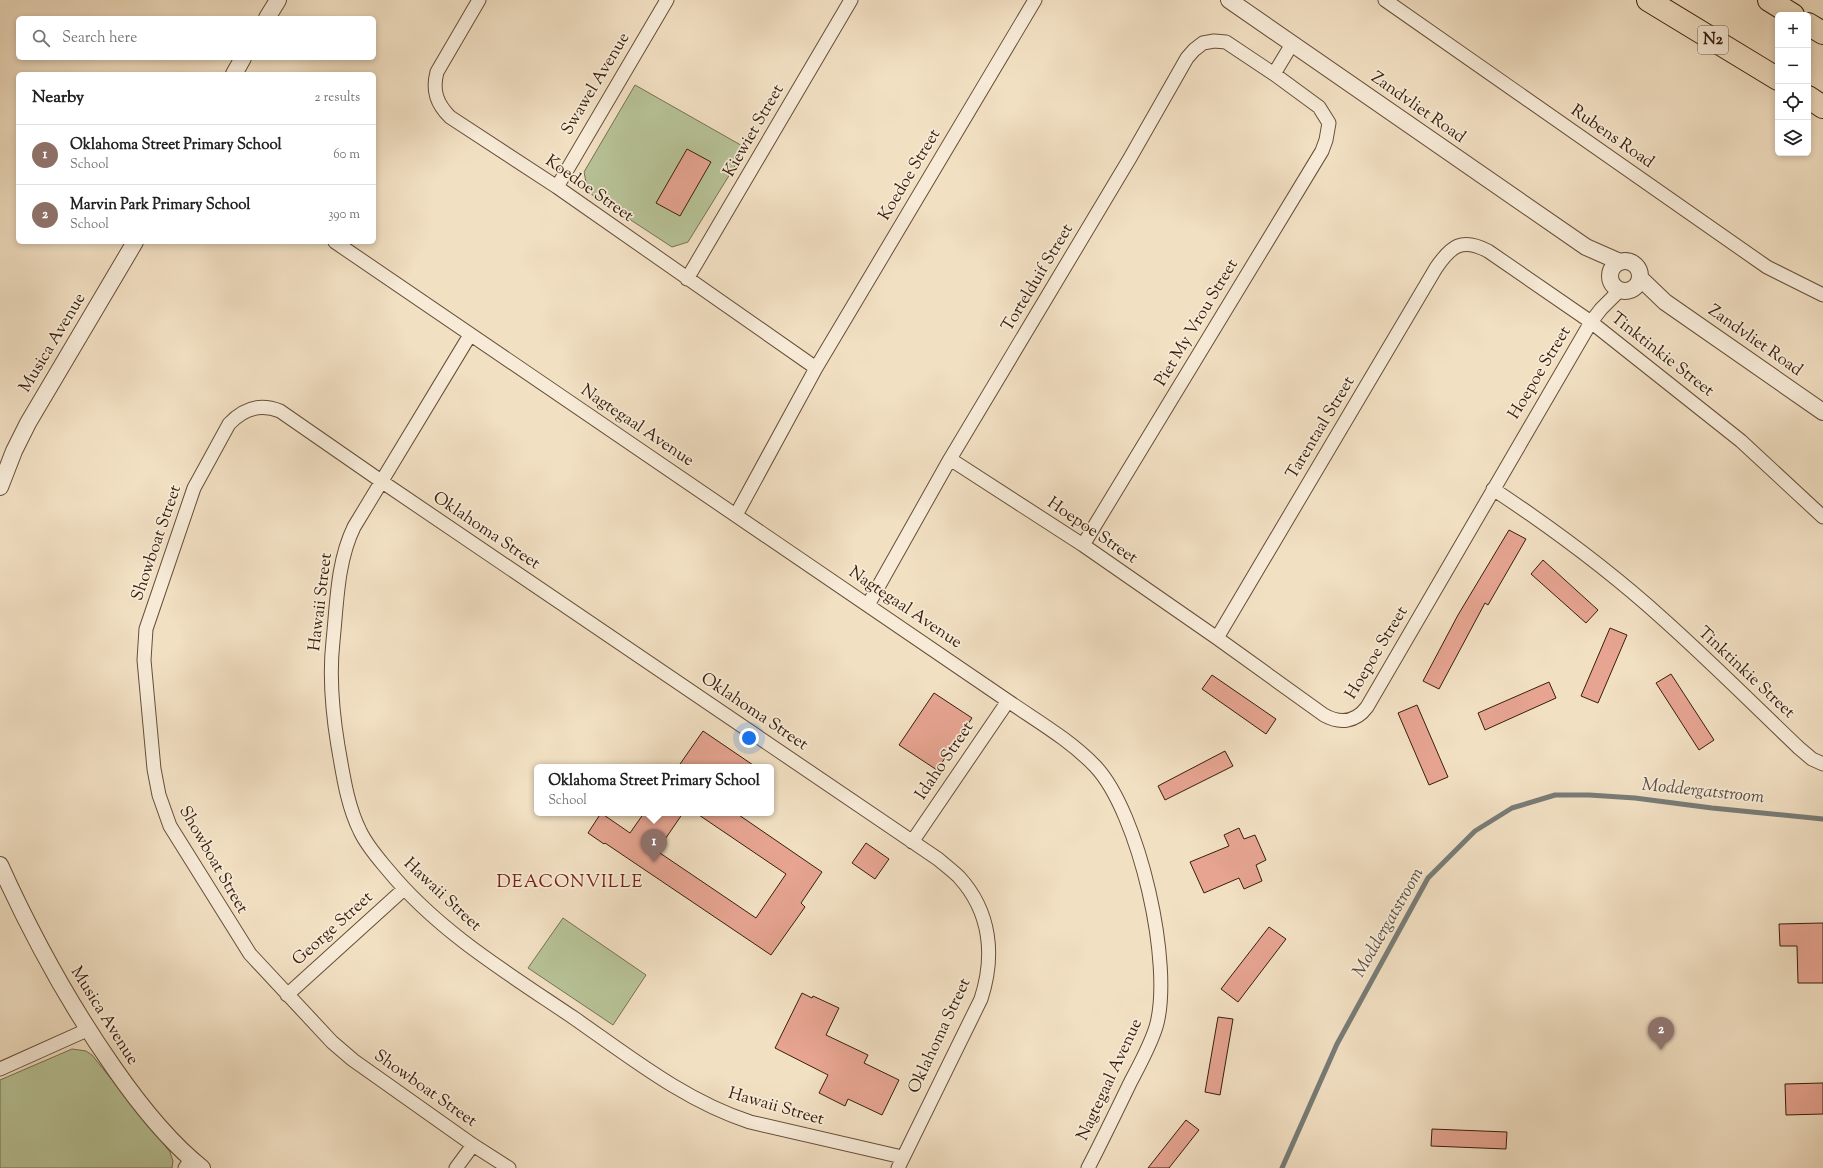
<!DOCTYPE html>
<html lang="en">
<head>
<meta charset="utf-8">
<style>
	:root { --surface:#fff; --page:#f6f6f6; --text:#222; --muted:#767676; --line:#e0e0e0; --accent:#1a73e8 }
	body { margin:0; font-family:"Sorts Mill Goudy",serif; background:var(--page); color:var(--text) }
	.controls { position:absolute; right:12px; top:12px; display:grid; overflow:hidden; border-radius:6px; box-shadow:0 2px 6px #0003 }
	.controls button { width:36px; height:36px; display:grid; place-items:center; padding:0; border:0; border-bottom:1px solid var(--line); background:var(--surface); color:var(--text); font:20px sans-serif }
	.you { position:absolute; left:749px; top:738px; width:14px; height:14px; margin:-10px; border:3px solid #fff; border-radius:50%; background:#1a73e8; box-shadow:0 0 0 6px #1a73e833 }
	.badge { display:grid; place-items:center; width:26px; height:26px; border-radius:50%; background:var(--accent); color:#fff; font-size:13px; font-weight:700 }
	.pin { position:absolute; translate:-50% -33px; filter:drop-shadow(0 1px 2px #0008) }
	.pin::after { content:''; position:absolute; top:21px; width:14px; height:12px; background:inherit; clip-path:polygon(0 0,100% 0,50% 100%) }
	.popup { position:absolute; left:534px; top:764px; width:240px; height:52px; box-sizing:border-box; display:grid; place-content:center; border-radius:6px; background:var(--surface); filter:drop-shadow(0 1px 3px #0005); font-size:13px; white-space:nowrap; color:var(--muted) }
	.popup b { font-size:15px; color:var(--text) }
	.popup::after { content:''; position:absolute; left:50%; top:100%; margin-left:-8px; border:8px solid transparent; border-top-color:var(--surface) }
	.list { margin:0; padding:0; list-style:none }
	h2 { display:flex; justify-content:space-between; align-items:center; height:52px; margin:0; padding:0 16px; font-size:17px }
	h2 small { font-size:13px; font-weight:400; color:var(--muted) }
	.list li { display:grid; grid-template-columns:26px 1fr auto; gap:12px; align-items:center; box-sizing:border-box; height:60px; padding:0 16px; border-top:1px solid var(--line) }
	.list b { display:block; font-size:15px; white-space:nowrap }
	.list p { margin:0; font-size:13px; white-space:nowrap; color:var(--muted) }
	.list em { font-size:13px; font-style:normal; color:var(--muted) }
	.icon { flex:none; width:22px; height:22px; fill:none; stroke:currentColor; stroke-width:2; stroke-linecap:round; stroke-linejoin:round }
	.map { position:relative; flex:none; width:1823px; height:1168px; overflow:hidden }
	.search { position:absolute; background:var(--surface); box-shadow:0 2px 6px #0003; left:16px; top:16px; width:360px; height:44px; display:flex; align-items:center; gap:10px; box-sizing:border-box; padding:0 14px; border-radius:6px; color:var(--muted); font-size:15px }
	.panel { position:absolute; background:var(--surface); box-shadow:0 2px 6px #0003; left:16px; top:72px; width:360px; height:172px; border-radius:6px }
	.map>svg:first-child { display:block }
	.green { fill:#b7c397; stroke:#787051 }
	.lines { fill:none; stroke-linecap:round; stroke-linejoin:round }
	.stream { stroke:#787c77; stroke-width:5 }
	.building { fill:#e6a491; stroke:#381e0b }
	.minor-casing { stroke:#664e39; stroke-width:15 }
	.tertiary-casing { stroke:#664e39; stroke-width:18 }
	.motorway-casing { stroke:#381e0b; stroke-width:24 }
	.minor { stroke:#f7ebd8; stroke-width:13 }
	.tertiary { stroke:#f7ebd8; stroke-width:16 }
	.motorway { stroke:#f2e0c3; stroke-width:22 }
	.labels { text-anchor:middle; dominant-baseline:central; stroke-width:3.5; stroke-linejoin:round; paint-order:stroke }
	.shield { fill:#f7ebd8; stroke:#715c48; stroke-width:1 }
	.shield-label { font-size:16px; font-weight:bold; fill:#381e0b }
	.street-label { font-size:17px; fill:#381e0b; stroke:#f7ebd8 }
	.water-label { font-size:18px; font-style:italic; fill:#584d41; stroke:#f7ebd8 }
	.neighbourhood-label { font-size:18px; letter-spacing:1px; fill:#7a1f14; stroke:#f7ebd8 }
</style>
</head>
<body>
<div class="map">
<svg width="1823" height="1168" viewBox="0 0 1823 1168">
	<rect width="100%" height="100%" fill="#f2e0c3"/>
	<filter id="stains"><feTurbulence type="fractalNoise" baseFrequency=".005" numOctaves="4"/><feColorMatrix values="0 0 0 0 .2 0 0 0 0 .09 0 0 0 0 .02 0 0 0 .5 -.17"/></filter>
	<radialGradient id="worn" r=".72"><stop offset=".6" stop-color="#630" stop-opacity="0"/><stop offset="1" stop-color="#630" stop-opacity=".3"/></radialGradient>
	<path class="green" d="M 635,85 L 746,148 L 688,242 L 672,247 L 588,192 L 584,172 Z
		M 563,918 L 646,975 L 613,1025 L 528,968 Z
		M 72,1049 L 86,1051 L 92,1055 L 170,1152 L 173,1161 L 172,1168 L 0,1168 L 0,1080 Z"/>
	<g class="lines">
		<path class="stream" d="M 1282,1168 L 1337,1044 L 1428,878 L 1475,831 L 1512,808 L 1555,795 L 1589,795 L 1635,798 L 1712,808 L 1823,819"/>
	</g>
	<path class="building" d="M 687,149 L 711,162 L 680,216 L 656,203 Z
		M 1509,530 L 1526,539 L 1488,605 L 1485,603 L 1439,689 L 1423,681 L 1458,615 Z
		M 1543,560 L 1598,610 L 1586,623 L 1531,574 Z
		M 1610,628 L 1627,635 L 1598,703 L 1581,696 Z
		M 1671,674 L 1714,740 L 1699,750 L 1656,683 Z
		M 1212,675 L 1276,719 L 1266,734 L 1202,689 Z
		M 1549,682 L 1556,698 L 1485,730 L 1478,713 Z
		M 934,693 L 972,718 L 937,770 L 899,745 Z
		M 1417,705 L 1448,777 L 1429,785 L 1398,713 Z
		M 703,731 L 756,767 L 678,767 Z
		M 1225,751 L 1233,766 L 1165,800 L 1158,786 Z
		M 601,813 L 630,833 L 644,813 L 683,813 L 657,851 L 756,918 L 786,874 L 696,813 L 736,813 L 822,872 L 801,903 L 805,907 L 771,955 L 605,843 L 604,844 L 588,833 Z
		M 1239,828 L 1244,839 L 1255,835 L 1266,860 L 1256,865 L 1262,881 L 1244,889 L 1239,878 L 1204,893 L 1190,862 L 1229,846 L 1224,835 Z
		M 866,843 L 889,859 L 875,879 L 852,863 Z
		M 1823,923 L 1823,983 L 1798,983 L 1797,946 L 1780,946 L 1779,924 Z
		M 1269,927 L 1286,939 L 1238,1002 L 1221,989 Z
		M 802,993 L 812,998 L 813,996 L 839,1008 L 826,1035 L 868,1055 L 864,1063 L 899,1080 L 882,1115 L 848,1099 L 845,1106 L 819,1093 L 828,1075 L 775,1048 Z
		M 1218,1017 L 1233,1019 L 1220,1095 L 1205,1092 Z
		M 1823,1083 L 1823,1114 L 1786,1115 L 1785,1084 Z
		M 1186,1120 L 1199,1130 L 1169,1168 L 1148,1168 Z
		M 1432,1129 L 1507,1132 L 1506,1149 L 1431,1146 Z"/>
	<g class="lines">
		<g class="minor-casing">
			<path id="minor" d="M 479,0 L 437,72 C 432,91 437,104 450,117 L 557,187 L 816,368
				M 1385,0 L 1767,267 L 1823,295
				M 1274,74 L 1292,44
				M 557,187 L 667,0
				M 335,242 L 1008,701 C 1037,721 1070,740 1095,766 C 1139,812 1174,966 1156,1027 C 1150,1046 1140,1064 1131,1081 C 1117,1110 1103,1139 1088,1168
				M 687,279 L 851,0
				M 470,335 L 354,527 C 337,562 337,603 333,641 C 329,677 332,710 338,746 C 343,774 347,805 360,831 C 367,846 378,858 388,870 C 439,932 509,974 574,1018 C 630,1057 685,1101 750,1122 L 902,1157
				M 950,459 L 1083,545 L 1217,638 L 1324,715 C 1340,724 1356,722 1367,707 L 1591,322 L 1601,309 L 1620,290
				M 1493,489 C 1552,528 1610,571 1663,619 C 1710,661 1754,705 1799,748 L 1812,759 L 1823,764
				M 736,515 L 816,368 L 1035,0
				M 868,605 L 950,459 L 1130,158 L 1187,58 L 1194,50 L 1203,43 L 1214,41 L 1226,42 L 1274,74 L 1319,107 L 1329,123 L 1326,140 L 1322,151 L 1083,545
				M 1217,638 L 1436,268 C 1451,246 1462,237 1488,251 L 1591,322 L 1741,441 L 1823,517
				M 912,842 L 1008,701
				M 287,995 L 404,889
				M 0,1069 L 87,1030
				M 185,1168 L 191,1159
				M 456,1168 L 473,1145
				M 509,1168 L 473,1145 L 353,1060 L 332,1042 L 250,954 L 170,826 L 159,795 L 154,769 L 144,660 L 146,629 L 194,488 L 229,424 C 243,409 260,403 280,411 L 381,481 L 938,859 C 945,865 953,871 959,877 C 991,912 995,956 981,999 L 898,1168"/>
		</g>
		<g class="tertiary-casing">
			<path id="tertiary" d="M 1229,0 L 1586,247 L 1620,262
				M 267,18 L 278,0
				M 234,74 L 243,58
				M1610 276a15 15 0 1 1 30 0a15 15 0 1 1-30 0Z
				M 1640,278 L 1665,302 L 1823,412
				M 0,487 L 14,451 L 28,423 L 135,242
				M 0,865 C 32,936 70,1005 114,1068 C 139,1104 168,1141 202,1168"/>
		</g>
		<g class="motorway-casing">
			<path id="motorway" d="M 1648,0 L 1778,79
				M 1769,0 L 1793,15
				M 1808,24 L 1823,33
				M 1808,97 L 1823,107"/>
		</g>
		<use href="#minor" class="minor"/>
		<use href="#tertiary" class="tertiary"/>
		<use href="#motorway" class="motorway"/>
	</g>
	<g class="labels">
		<rect class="shield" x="1698" y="26" width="30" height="28" rx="3"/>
		<g class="shield-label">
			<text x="1713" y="40">N2</text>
		</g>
		<g class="street-label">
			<text transform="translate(596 84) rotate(-59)">Swawel Avenue</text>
			<text transform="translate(1418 108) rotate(35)">Zandvliet Road</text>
			<text transform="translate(754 131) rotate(-60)">Kiewiet Street</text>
			<text transform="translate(1612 137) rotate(35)">Rubens Road</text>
			<text transform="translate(910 175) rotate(-59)">Koedoe Street</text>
			<text transform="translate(589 189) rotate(35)">Koedoe Street</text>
			<text transform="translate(1038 278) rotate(-59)">Tortelduif Street</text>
			<text transform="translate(1197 323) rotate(-59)">Piet My Vrou Street</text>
			<text transform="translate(1755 341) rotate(35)">Zandvliet Road</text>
			<text transform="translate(53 343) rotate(-59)">Musica Avenue</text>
			<text transform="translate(1662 355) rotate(38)">Tinktinkie Street</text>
			<text transform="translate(1540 373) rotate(-59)">Hoepoe Street</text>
			<text transform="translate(637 426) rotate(34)">Nagtegaal Avenue</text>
			<text transform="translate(1321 428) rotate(-59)">Tarentaal Street</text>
			<text transform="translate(486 531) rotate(34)">Oklahoma Street</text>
			<text transform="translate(1092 531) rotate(34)">Hoepoe Street</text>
			<text transform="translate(157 543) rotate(-71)">Showboat Street</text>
			<text transform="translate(321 602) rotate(-83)">Hawaii Street</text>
			<text transform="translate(905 608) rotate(34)">Nagtegaal Avenue</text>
			<text transform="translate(1377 653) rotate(-59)">Hoepoe Street</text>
			<text transform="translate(1746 673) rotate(43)">Tinktinkie Street</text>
			<text transform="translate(754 712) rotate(34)">Oklahoma Street</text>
			<text transform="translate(945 761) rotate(-56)">Idaho Street</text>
			<text transform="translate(213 860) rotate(60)">Showboat Street</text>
			<text transform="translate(442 895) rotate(43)">Hawaii Street</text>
			<text transform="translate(333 929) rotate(-42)">George Street</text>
			<text transform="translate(104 1016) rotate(58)">Musica Avenue</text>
			<text transform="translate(940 1036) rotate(-65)">Oklahoma Street</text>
			<text transform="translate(1110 1080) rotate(-65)">Nagtegaal Avenue</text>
			<text transform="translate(425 1089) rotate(35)">Showboat Street</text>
			<text transform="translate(776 1107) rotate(16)">Hawaii Street</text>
		</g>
		<g class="water-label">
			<text transform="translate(1703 792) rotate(6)">Moddergatstroom</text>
			<text transform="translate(1389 923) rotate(-60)">Moddergatstroom</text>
		</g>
		<g class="neighbourhood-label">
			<text x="570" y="883">DEACONVILLE</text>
		</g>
	</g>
	<rect width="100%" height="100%" filter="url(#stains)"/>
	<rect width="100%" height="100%" fill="url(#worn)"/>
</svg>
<div class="controls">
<button>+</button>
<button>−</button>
<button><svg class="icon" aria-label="locate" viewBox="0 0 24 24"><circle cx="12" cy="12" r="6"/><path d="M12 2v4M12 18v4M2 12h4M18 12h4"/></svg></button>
<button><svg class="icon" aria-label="layers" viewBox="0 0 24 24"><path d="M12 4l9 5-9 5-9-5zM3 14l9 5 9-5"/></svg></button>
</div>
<div class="you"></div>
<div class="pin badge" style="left:654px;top:862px;background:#8d6e63">1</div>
<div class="popup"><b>Oklahoma Street Primary School</b>School</div>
<div class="pin badge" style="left:1661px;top:1050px;background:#8d6e63">2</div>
<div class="search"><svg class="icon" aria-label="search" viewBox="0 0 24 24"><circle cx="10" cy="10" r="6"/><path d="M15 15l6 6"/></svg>Search here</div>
<section class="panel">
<h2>Nearby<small>2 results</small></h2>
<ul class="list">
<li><span class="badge" style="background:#8d6e63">1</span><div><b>Oklahoma Street Primary School</b><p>School</p></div><em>60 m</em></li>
<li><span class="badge" style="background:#8d6e63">2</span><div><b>Marvin Park Primary School</b><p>School</p></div><em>390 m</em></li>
</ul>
</section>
</div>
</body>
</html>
